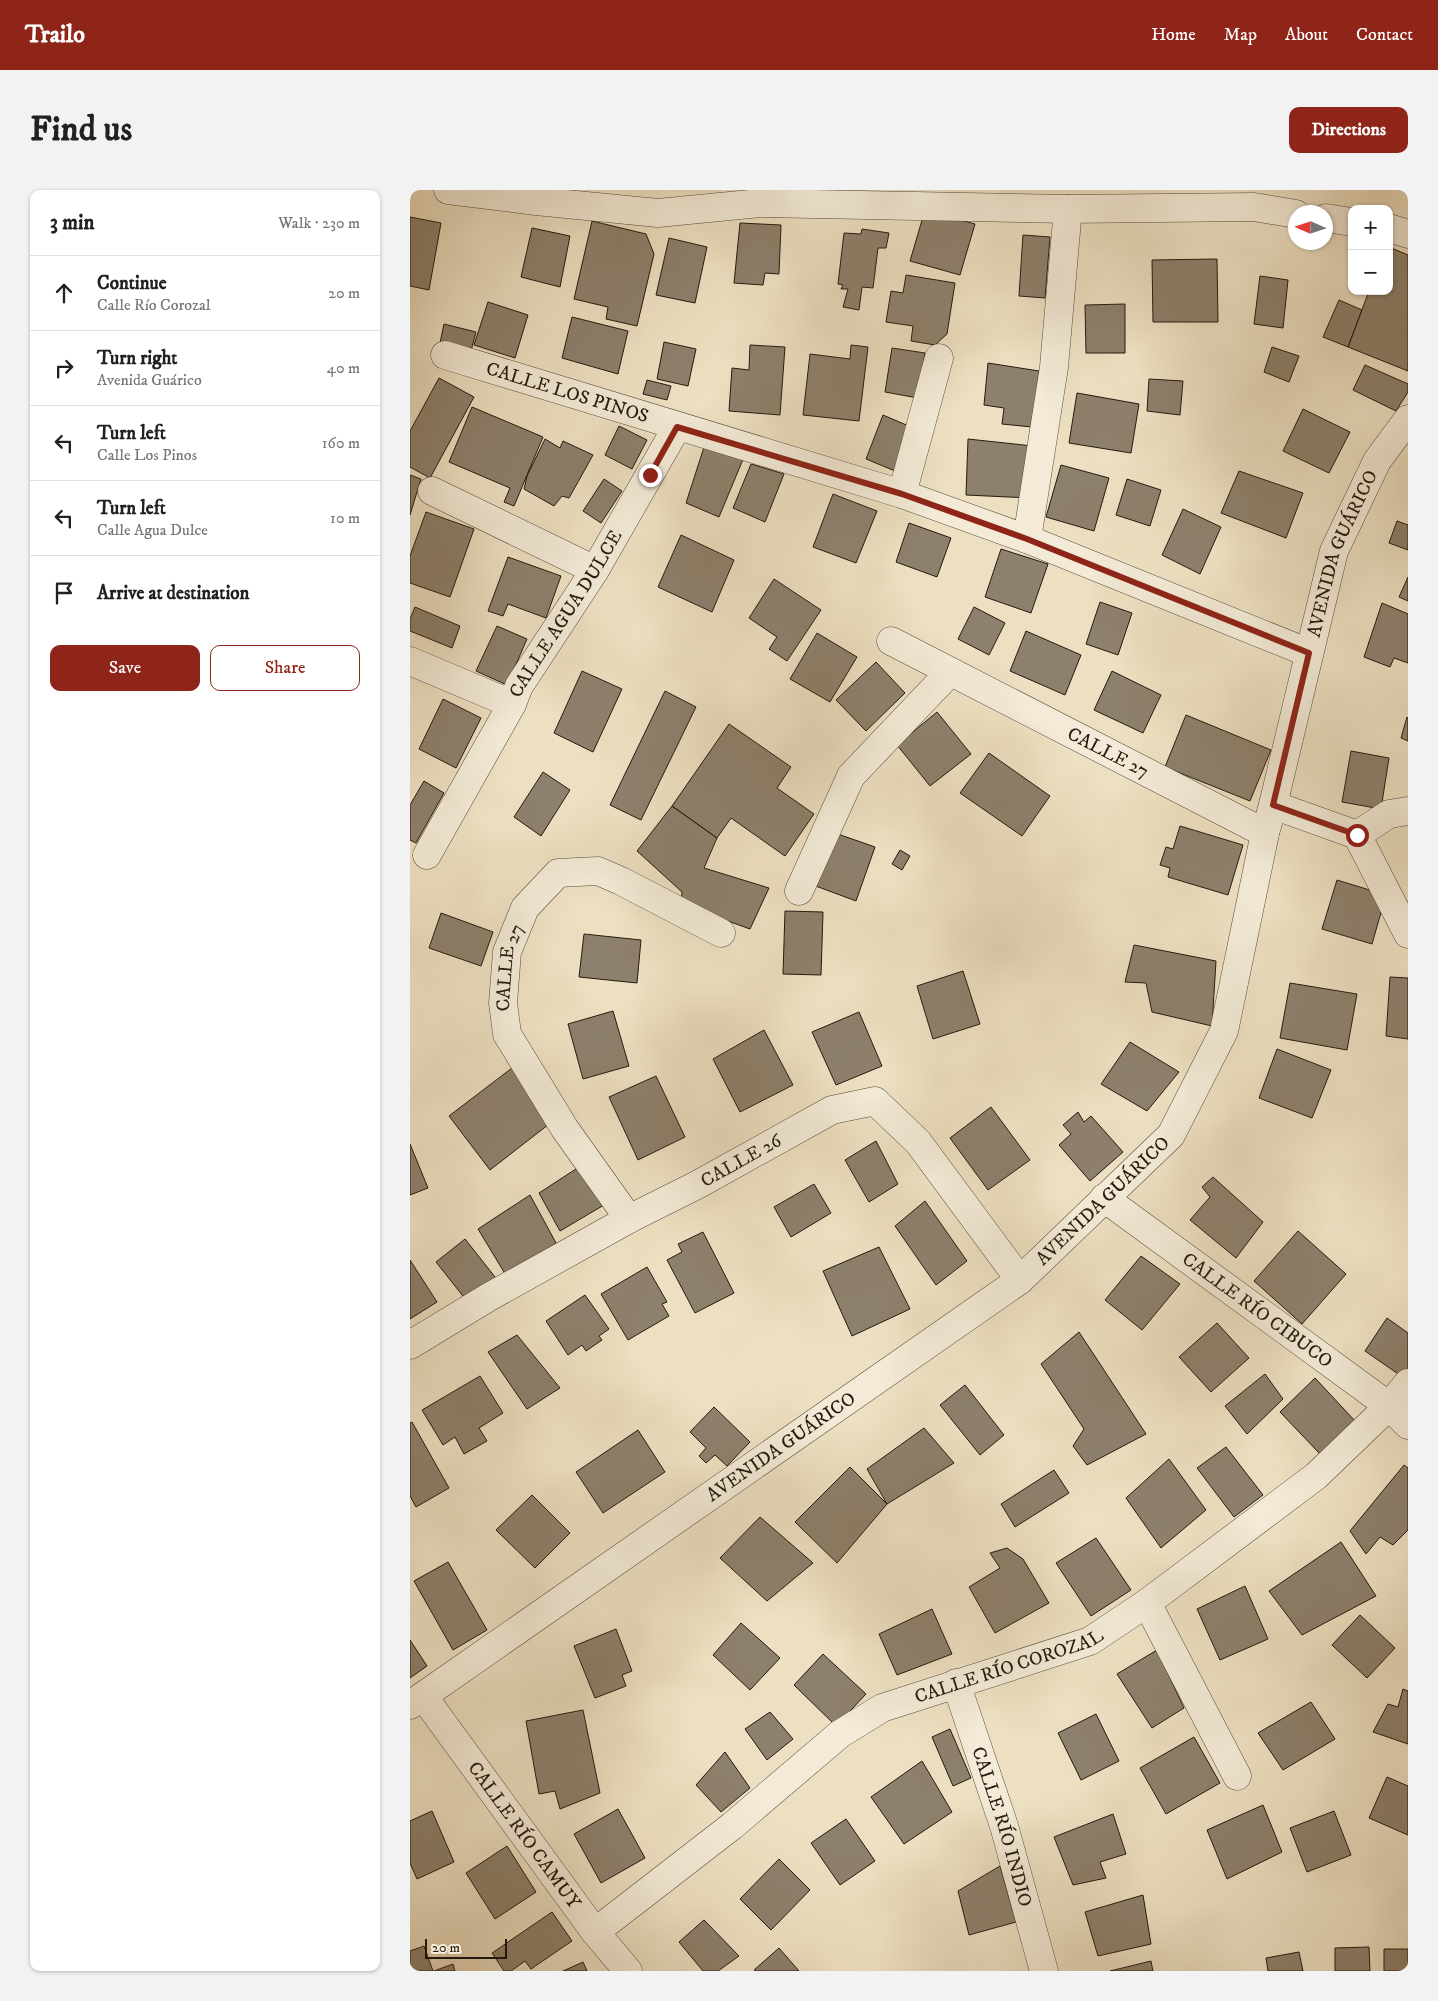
<!DOCTYPE html>
<html lang="en">
<head>
<meta charset="utf-8">
<style>
	:root { --surface:#fff; --page:#f2f2f2; --text:#202124; --muted:#757577; --line:#e0e0e0; --accent:#8f2418 }
	body { margin:0; font-family:"IM FELL DW Pica",serif; background:var(--page); color:var(--text) }
	.controls { position:absolute; right:15px; top:15px; display:grid; overflow:hidden; border-radius:10px; box-shadow:0 1px 4px #0004 }
	.controls button { width:45px; height:45px; display:grid; place-items:center; padding:0; border:0; border-bottom:1px solid var(--line); background:var(--surface); color:var(--text); font:25px sans-serif }
	.compass { position:absolute; left:878px; top:15px; width:45px; height:45px; border-radius:50%; background:var(--surface); box-shadow:0 1px 4px #0004; rotate:273deg }
	.scale { position:absolute; left:15px; bottom:12px; width:82px; box-sizing:border-box; padding-left:5px; border:2px solid #25190f; border-top:0; font-size:14px; line-height:18px; white-space:nowrap; color:#25190f; -webkit-text-stroke:4px #f3ebd7; paint-order:stroke }
	.stop { position:absolute; width:15px; height:15px; margin:-11px; border:4px solid #8f2418; border-radius:50%; background:#fff }
	.stop.end { background:#8f2418; border-color:#fff; box-shadow:0 1px 5px #0008 }
	.list { margin:0; padding:0; list-style:none }
	h2 { display:flex; justify-content:space-between; align-items:center; height:65px; margin:0; padding:0 20px; font-size:21px }
	h2 small { font-size:16px; font-weight:400; color:var(--muted) }
	.list li { display:grid; grid-template-columns:32px 1fr auto; gap:15px; align-items:center; box-sizing:border-box; height:75px; padding:0 20px; border-top:1px solid var(--line) }
	.list b { display:block; font-size:19px; white-space:nowrap }
	.list p { margin:0; font-size:16px; white-space:nowrap; color:var(--muted) }
	.list em { font-size:16px; font-style:normal; color:var(--muted) }
	.actions { display:flex; gap:10px; padding:15px 20px }
	.actions a { flex:1; padding:11px 0; border:1px solid var(--accent); border-radius:10px; text-align:center; font-size:18px; color:var(--accent) }
	.actions .main { background:var(--accent); color:#fff }
	.icon { flex:none; width:28px; height:28px; fill:none; stroke:currentColor; stroke-width:2; stroke-linecap:round; stroke-linejoin:round }
	.map { position:relative; flex:none; width:998px; height:1781px; overflow:hidden; border-radius:10px }
	header { display:flex; align-items:center; gap:30px; box-sizing:border-box; height:70px; padding:0 25px; background:var(--accent); color:#fff }
	header strong { font-size:24px }
	nav { display:flex; gap:28px; margin-inline-start:auto; font-size:18px }
	.intro { display:flex; align-items:center; justify-content:space-between; box-sizing:border-box; height:120px; padding:0 30px }
	h1 { margin:0; font-size:35px }
	.button { padding:12px 22px; border-radius:10px; background:var(--accent); color:#fff; font-size:18px; font-weight:700 }
	main { display:flex; gap:30px; padding:0 30px }
	aside { flex:1; background:var(--surface); border-radius:10px; box-shadow:0 1px 4px #0004 }
	.map>svg:first-child { display:block }
	.building { fill:#8d806c; stroke:#25190f }
	.lines { fill:none; stroke-linecap:round; stroke-linejoin:round }
	.minor-casing { stroke:#574b3c; stroke-width:29 }
	.minor { stroke:#f3ebd7; stroke-width:28 }
	.route { stroke:#8f2418; stroke-width:6 }
	.labels { text-anchor:middle; dominant-baseline:central; stroke-width:5; stroke-linejoin:round; paint-order:stroke }
	.street-label { font-size:19px; fill:#25190f; stroke:#f3ebd7 }
</style>
</head>
<body>
<header>
<strong>Trailo</strong>
<nav><a>Home</a><a>Map</a><a>About</a><a>Contact</a></nav>
</header>
<div class="intro"><h1>Find us</h1><a class="button">Directions</a></div>
<main>
<aside>
<h2>3 min<small>Walk · 230 m</small></h2>
<ul class="list">
<li><svg class="icon" aria-label="ahead" viewBox="0 0 24 24"><path d="M12 20V5M6 11l6-6 6 6"/></svg><div><b>Continue</b><p>Calle Río Corozal</p></div><em>20 m</em></li>
<li><svg class="icon" aria-label="right" viewBox="0 0 24 24"><path d="M7 20v-9h11M14 6l5 5-5 5"/></svg><div><b>Turn right</b><p>Avenida Guárico</p></div><em>40 m</em></li>
<li><svg class="icon" aria-label="left" viewBox="0 0 24 24"><path d="M17 20v-9H6M10 6l-5 5 5 5"/></svg><div><b>Turn left</b><p>Calle Los Pinos</p></div><em>160 m</em></li>
<li><svg class="icon" aria-label="left" viewBox="0 0 24 24"><path d="M17 20v-9H6M10 6l-5 5 5 5"/></svg><div><b>Turn left</b><p>Calle Agua Dulce</p></div><em>10 m</em></li>
<li><svg class="icon" aria-label="arrive" viewBox="0 0 24 24"><path d="M6 21V4h12l-3 4 3 4H6"/></svg><div><b>Arrive at destination</b></div></li>
</ul>
<div class="actions"><a class="main">Save</a><a>Share</a></div>
</aside>
<div class="map">
<svg width="998" height="1781" viewBox="0 0 998 1781">
	<rect width="100%" height="100%" fill="#ede0c2"/>
	<filter id="stains"><feTurbulence type="fractalNoise" baseFrequency=".004" numOctaves="4"/><feColorMatrix values="0 0 0 0 .2 0 0 0 0 .09 0 0 0 0 .02 0 0 0 .5 -.17"/></filter>
	<radialGradient id="worn" r=".72"><stop offset=".6" stop-color="#630" stop-opacity="0"/><stop offset="1" stop-color="#630" stop-opacity=".3"/></radialGradient>
	<path class="building" d="M 515,20 L 565,34 L 550,85 L 500,71 Z
		M 0,27 L 31,33 L 19,100 L 0,96 Z
		M 182,31 L 236,44 L 244,64 L 227,136 L 196,129 L 198,117 L 164,109 Z
		M 330,33 L 371,35 L 369,84 L 355,83 L 353,95 L 324,93 Z
		M 122,38 L 160,46 L 150,97 L 111,87 Z
		M 452,39 L 479,43 L 476,58 L 468,58 L 463,98 L 452,97 L 449,120 L 433,117 L 438,99 L 431,99 L 433,95 L 428,94 L 434,43 L 451,44 Z
		M 613,45 L 640,47 L 635,108 L 609,106 Z
		M 259,48 L 297,57 L 285,113 L 246,105 Z
		M 979,57 L 998,65 L 998,181 L 938,157 L 959,101 L 979,101 Z
		M 807,69 L 808,132 L 743,132 L 742,70 Z
		M 496,85 L 545,93 L 537,144 L 525,155 L 501,151 L 503,136 L 476,132 L 481,101 L 493,103 Z
		M 850,86 L 878,90 L 873,138 L 844,134 Z
		M 929,110 L 952,120 L 938,157 L 913,147 Z
		M 78,112 L 118,125 L 105,168 L 64,155 Z
		M 715,114 L 715,163 L 676,163 L 675,115 Z
		M 162,127 L 218,141 L 208,184 L 152,168 Z
		M 34,134 L 66,142 L 61,161 L 30,153 Z
		M 254,152 L 286,159 L 278,196 L 247,189 Z
		M 340,155 L 375,157 L 370,225 L 319,221 L 322,178 L 339,180 Z
		M 441,155 L 458,157 L 449,231 L 393,225 L 400,164 L 440,169 Z
		M 862,157 L 889,166 L 879,192 L 854,182 Z
		M 482,158 L 515,163 L 508,208 L 475,202 Z
		M 578,173 L 629,181 L 622,237 L 592,234 L 594,218 L 574,215 Z
		M 955,175 L 998,194 L 998,202 L 986,221 L 943,200 Z
		M 29,188 L 64,207 L 20,288 L 0,277 L 0,241 Z
		M 739,189 L 773,191 L 770,225 L 737,221 Z
		M 237,190 L 261,196 L 257,210 L 233,204 Z
		M 667,203 L 729,214 L 721,263 L 659,253 Z
		M 62,217 L 133,247 L 104,316 L 94,312 L 100,298 L 39,272 Z
		M 893,219 L 940,242 L 919,283 L 873,261 Z
		M 473,225 L 501,237 L 485,281 L 456,269 Z
		M 209,236 L 237,250 L 222,279 L 195,265 Z
		M 135,249 L 150,258 L 153,251 L 183,265 L 159,308 L 152,306 L 144,316 L 114,299 L 117,286 Z
		M 558,249 L 623,256 L 620,308 L 556,305 Z
		M 295,254 L 334,267 L 309,327 L 276,313 Z
		M 341,274 L 374,284 L 355,332 L 323,318 Z
		M 651,275 L 699,288 L 684,341 L 636,327 Z
		M 829,281 L 893,303 L 876,348 L 811,323 Z
		M 0,285 L 11,289 L 0,325 Z
		M 194,289 L 212,301 L 191,333 L 173,321 Z
		M 717,289 L 751,300 L 740,336 L 706,325 Z
		M 423,304 L 467,321 L 446,373 L 403,357 Z
		M 773,319 L 811,337 L 790,384 L 752,365 Z
		M 16,322 L 64,339 L 40,407 L 0,393 L 0,366 Z
		M 987,331 L 998,335 L 998,360 L 979,353 Z
		M 499,333 L 541,348 L 527,387 L 486,372 Z
		M 271,345 L 324,370 L 302,422 L 248,397 Z
		M 591,359 L 638,374 L 621,423 L 575,407 Z
		M 98,367 L 151,386 L 136,428 L 98,414 L 93,426 L 78,421 Z
		M 998,387 L 998,411 L 989,407 Z
		M 364,389 L 411,420 L 377,471 L 359,459 L 367,447 L 339,428 Z
		M 690,412 L 722,423 L 708,465 L 676,454 Z
		M 972,413 L 998,424 L 998,473 L 984,468 L 980,477 L 954,467 Z
		M 5,417 L 50,436 L 42,458 L 0,441 L 0,429 Z
		M 564,417 L 595,433 L 579,465 L 548,449 Z
		M 87,436 L 117,449 L 97,495 L 66,481 Z
		M 616,441 L 671,465 L 655,505 L 600,481 Z
		M 407,443 L 447,467 L 420,512 L 380,489 Z
		M 466,472 L 495,503 L 456,541 L 426,510 Z
		M 172,481 L 212,499 L 183,562 L 144,543 Z
		M 702,481 L 751,505 L 733,543 L 684,520 Z
		M 255,501 L 286,517 L 231,630 L 200,615 Z
		M 33,509 L 71,528 L 46,578 L 9,559 Z
		M 527,522 L 561,564 L 520,596 L 487,555 Z
		M 776,525 L 861,560 L 840,611 L 755,577 Z
		M 997,527 L 998,528 L 998,551 L 991,548 Z
		M 319,534 L 381,577 L 367,598 L 404,624 L 375,666 L 321,628 L 307,648 L 262,616 Z
		M 941,561 L 979,568 L 971,619 L 932,612 Z
		M 579,563 L 640,606 L 612,646 L 550,603 Z
		M 133,582 L 160,600 L 131,646 L 104,627 Z
		M 14,591 L 34,603 L 6,653 L 0,650 L 0,615 Z
		M 262,616 L 307,648 L 294,678 L 359,698 L 340,739 L 271,714 L 272,702 L 227,661 Z
		M 770,636 L 833,655 L 818,705 L 758,687 L 760,678 L 750,675 L 756,657 L 763,659 Z
		M 422,642 L 465,657 L 446,711 L 403,695 Z
		M 490,660 L 500,666 L 492,680 L 482,674 Z
		M 927,690 L 976,705 L 962,754 L 912,739 Z
		M 375,721 L 413,722 L 411,785 L 373,784 Z
		M 31,723 L 83,742 L 71,776 L 19,758 Z
		M 174,744 L 231,750 L 227,793 L 169,787 Z
		M 724,755 L 806,771 L 802,836 L 742,822 L 736,793 L 715,792 Z
		M 553,781 L 570,834 L 523,849 L 507,796 Z
		M 980,787 L 998,788 L 998,849 L 976,846 Z
		M 880,793 L 947,804 L 937,860 L 870,848 Z
		M 203,821 L 219,876 L 173,889 L 158,834 Z
		M 449,822 L 472,876 L 426,895 L 402,842 Z
		M 354,840 L 383,895 L 330,922 L 303,869 Z
		M 720,852 L 769,882 L 737,921 L 691,894 Z
		M 867,859 L 921,880 L 902,928 L 849,908 Z
		M 102,878 L 143,931 L 80,980 L 39,926 Z
		M 246,886 L 275,947 L 228,970 L 199,907 Z
		M 581,917 L 620,970 L 578,1000 L 540,948 Z
		M 668,922 L 674,932 L 681,926 L 713,962 L 680,991 L 649,955 L 661,944 L 653,935 Z
		M 466,951 L 488,994 L 459,1012 L 435,970 Z
		M 0,954 L 18,998 L 0,1005 Z
		M 169,977 L 194,1015 L 150,1041 L 129,1003 Z
		M 803,987 L 853,1032 L 826,1068 L 780,1030 L 800,1007 L 792,997 Z
		M 404,994 L 421,1023 L 381,1047 L 364,1017 Z
		M 120,1005 L 146,1053 L 97,1087 L 68,1039 Z
		M 515,1011 L 557,1071 L 526,1095 L 485,1036 Z
		M 888,1041 L 936,1084 L 892,1134 L 844,1091 Z
		M 293,1042 L 324,1103 L 285,1123 L 257,1070 L 272,1062 L 268,1054 Z
		M 55,1049 L 89,1092 L 60,1115 L 26,1072 Z
		M 469,1057 L 500,1119 L 442,1146 L 413,1081 Z
		M 731,1066 L 770,1094 L 732,1140 L 695,1110 Z
		M 0,1070 L 27,1112 L 0,1129 Z
		M 237,1077 L 257,1112 L 252,1114 L 259,1126 L 218,1150 L 191,1104 Z
		M 175,1105 L 199,1139 L 189,1146 L 192,1150 L 176,1161 L 172,1155 L 158,1165 L 136,1131 Z
		M 977,1128 L 998,1143 L 998,1182 L 994,1188 L 955,1161 Z
		M 807,1133 L 839,1168 L 801,1202 L 769,1167 Z
		M 669,1142 L 736,1244 L 677,1275 L 663,1256 L 674,1239 L 631,1174 Z
		M 107,1145 L 150,1198 L 117,1219 L 78,1162 Z
		M 855,1184 L 873,1209 L 837,1244 L 815,1216 Z
		M 70,1186 L 93,1223 L 69,1238 L 77,1251 L 54,1264 L 45,1247 L 33,1255 L 12,1220 Z
		M 905,1188 L 946,1232 L 911,1265 L 870,1222 Z
		M 555,1195 L 594,1245 L 570,1265 L 530,1215 Z
		M 304,1217 L 340,1252 L 317,1276 L 305,1265 L 296,1273 L 289,1266 L 296,1258 L 280,1242 Z
		M 2,1232 L 39,1298 L 6,1317 L 0,1306 L 0,1233 Z
		M 514,1238 L 544,1273 L 477,1314 L 457,1279 Z
		M 228,1240 L 255,1282 L 193,1323 L 166,1282 Z
		M 816,1257 L 853,1305 L 824,1327 L 787,1278 Z
		M 759,1269 L 796,1320 L 751,1358 L 716,1308 Z
		M 994,1275 L 998,1278 L 998,1340 L 983,1355 L 970,1347 L 956,1364 L 940,1341 Z
		M 440,1277 L 477,1314 L 427,1373 L 385,1332 Z
		M 644,1280 L 659,1303 L 605,1337 L 591,1314 Z
		M 122,1305 L 160,1343 L 125,1378 L 86,1340 Z
		M 350,1327 L 403,1373 L 357,1411 L 310,1368 Z
		M 686,1348 L 721,1400 L 681,1426 L 646,1373 Z
		M 931,1352 L 966,1406 L 892,1445 L 859,1401 Z
		M 597,1358 L 613,1369 L 639,1413 L 585,1443 L 559,1397 L 590,1378 L 580,1363 Z
		M 38,1372 L 77,1440 L 43,1460 L 4,1391 Z
		M 835,1396 L 858,1449 L 810,1470 L 787,1419 Z
		M 522,1419 L 542,1464 L 487,1485 L 469,1444 Z
		M 950,1425 L 985,1458 L 957,1488 L 922,1455 Z
		M 331,1433 L 370,1468 L 340,1500 L 303,1465 Z
		M 206,1439 L 222,1481 L 212,1485 L 216,1496 L 185,1508 L 164,1456 Z
		M 0,1450 L 17,1476 L 0,1488 Z
		M 747,1460 L 774,1518 L 742,1538 L 707,1484 Z
		M 413,1464 L 456,1504 L 426,1536 L 384,1495 Z
		M 993,1499 L 998,1501 L 998,1554 L 963,1542 L 978,1514 L 988,1517 Z
		M 901,1512 L 925,1549 L 873,1580 L 848,1543 Z
		M 173,1520 L 190,1603 L 150,1619 L 145,1601 L 129,1604 L 116,1531 Z
		M 360,1522 L 383,1549 L 357,1570 L 335,1539 Z
		M 686,1524 L 709,1571 L 671,1590 L 648,1543 Z
		M 540,1539 L 561,1588 L 543,1596 L 522,1547 Z
		M 784,1547 L 810,1593 L 756,1624 L 730,1578 Z
		M 315,1562 L 340,1598 L 311,1622 L 286,1595 Z
		M 512,1571 L 542,1622 L 494,1654 L 461,1607 Z
		M 977,1587 L 998,1596 L 998,1645 L 959,1628 Z
		M 853,1615 L 872,1662 L 817,1689 L 797,1640 Z
		M 208,1619 L 235,1668 L 191,1693 L 164,1644 Z
		M 22,1621 L 44,1672 L 7,1689 L 0,1673 L 0,1631 Z
		M 924,1621 L 941,1665 L 897,1682 L 880,1638 Z
		M 703,1624 L 716,1664 L 690,1672 L 696,1688 L 663,1695 L 644,1647 Z
		M 436,1629 L 465,1671 L 430,1695 L 401,1653 Z
		M 97,1656 L 126,1702 L 85,1729 L 56,1683 Z
		M 369,1669 L 400,1700 L 361,1740 L 330,1709 Z
		M 590,1676 L 606,1732 L 559,1745 L 548,1701 Z
		M 733,1705 L 741,1754 L 688,1766 L 675,1722 Z
		M 142,1722 L 162,1751 L 121,1779 L 115,1771 L 101,1781 L 94,1781 L 82,1763 Z
		M 294,1730 L 329,1766 L 308,1781 L 293,1781 L 269,1752 Z
		M 14,1756 L 23,1781 L 0,1781 L 0,1761 Z
		M 959,1757 L 960,1781 L 925,1781 L 925,1758 Z
		M 369,1758 L 389,1781 L 346,1781 L 344,1780 Z
		M 974,1759 L 998,1759 L 998,1781 L 974,1781 Z
		M 889,1762 L 893,1781 L 858,1781 L 856,1768 Z
		M 741,1771 L 743,1781 L 700,1781 Z
		M 173,1772 L 177,1781 L 153,1781 Z
		M 43,1774 L 45,1781 L 24,1781 Z"/>
	<g class="lines">
		<g class="minor-casing">
			<g id="minor">
				<path d="M 38,0 L 126,11 L 248,23 L 350,13 L 658,19 L 844,17 L 886,24"/>
				<path d="M 916,28 L 942,32"/>
				<path d="M 979,38 L 998,44"/>
				<path id="s1" d="M 35,165 L 492,304 L 617,349 L 899,463"/>
				<path d="M 22,301 L 185,380"/>
				<path d="M 492,304 L 529,168"/>
				<path d="M 617,349 L 644,177 L 658,19"/>
				<path id="s2" d="M 481,451 L 855,643"/>
				<path id="s3" d="M 0,471 L 102,514 L 109,496 L 185,380 L 267,237"/>
				<path d="M 863,615 L 947,645 L 998,744"/>
				<path d="M 947,645 L 979,624 L 998,621"/>
				<path d="M 17,665 L 102,514"/>
				<path d="M 389,701 L 441,586 L 540,482"/>
				<path id="s4" d="M 694,1008 L 979,1216 L 998,1235"/>
				<path id="s5" d="M 219,1029 L 155,939 L 97,844 L 93,813 L 97,762 L 115,718 L 148,683 L 188,681 L 211,691 L 311,743"/>
				<path id="s6" d="M 0,1155 L 79,1107 L 219,1029 L 287,995 L 422,920 L 465,911 L 508,952 L 610,1090"/>
				<path d="M 737,1413 L 827,1586"/>
				<path id="s7" d="M 546,1493 L 594,1636 L 634,1781"/>
				<path id="s8" d="M 13,1506 L 185,1742 L 218,1781"/>
				<path id="s9" d="M 0,1515 L 610,1090 L 761,945 L 814,841 L 855,643 L 863,615 L 924,361 L 967,271 L 998,229"/>
				<path id="s10" d="M 185,1742 L 322,1636 L 430,1544 L 472,1518 L 680,1451 L 737,1413 L 906,1286 L 979,1216 L 998,1193"/>
			</g>
		</g>
		<use href="#minor" class="minor"/>
	</g>
	<g class="lines">
		<path class="route" d="M 240,285 L 267,237 L 492,304 L 617,349 L 899,463 L 863,615 L 947,645"/>
	</g>
	<g class="labels">
		<g class="street-label">
			<text stroke="none"><textPath href="#s1" startOffset="128">CALLE LOS PINOS</textPath></text>
			<text stroke="none"><textPath href="#s9" startOffset="1562">AVENIDA GUÁRICO</textPath></text>
			<text stroke="none"><textPath href="#s3" startOffset="216">CALLE AGUA DULCE</textPath></text>
			<text stroke="none"><textPath href="#s2" startOffset="244">CALLE 27</textPath></text>
			<text stroke="none"><textPath href="#s5" startOffset="289">CALLE 27</textPath></text>
			<text stroke="none"><textPath href="#s6" startOffset="379">CALLE 26</textPath></text>
			<text stroke="none"><textPath href="#s9" startOffset="858">AVENIDA GUÁRICO</textPath></text>
			<text stroke="none"><textPath href="#s4" startOffset="190">CALLE RÍO CIBUCO</textPath></text>
			<text stroke="none"><textPath href="#s9" startOffset="452">AVENIDA GUÁRICO</textPath></text>
			<text stroke="none"><textPath href="#s10" startOffset="498">CALLE RÍO COROZAL</textPath></text>
			<text stroke="none"><textPath href="#s7" startOffset="151">CALLE RÍO INDIO</textPath></text>
			<text stroke="none"><textPath href="#s8" startOffset="172">CALLE RÍO CAMUY</textPath></text>
		</g>
	</g>
	<rect width="100%" height="100%" filter="url(#stains)"/>
	<rect width="100%" height="100%" fill="url(#worn)"/>
</svg>
<div class="controls">
<button>+</button>
<button>−</button>
</div>
<svg class="compass" viewBox="-18 -18 36 36"><path d="M0-13l5 13h-10z" fill="#e53935"/><path d="M0 13l5-13h-10z" fill="#757577"/></svg>
<div class="scale">20 m</div>
<div class="stop" style="left:947px;top:645px"></div>
<div class="stop end" style="left:240px;top:285px"></div>
</div>
</main>
</body>
</html>
